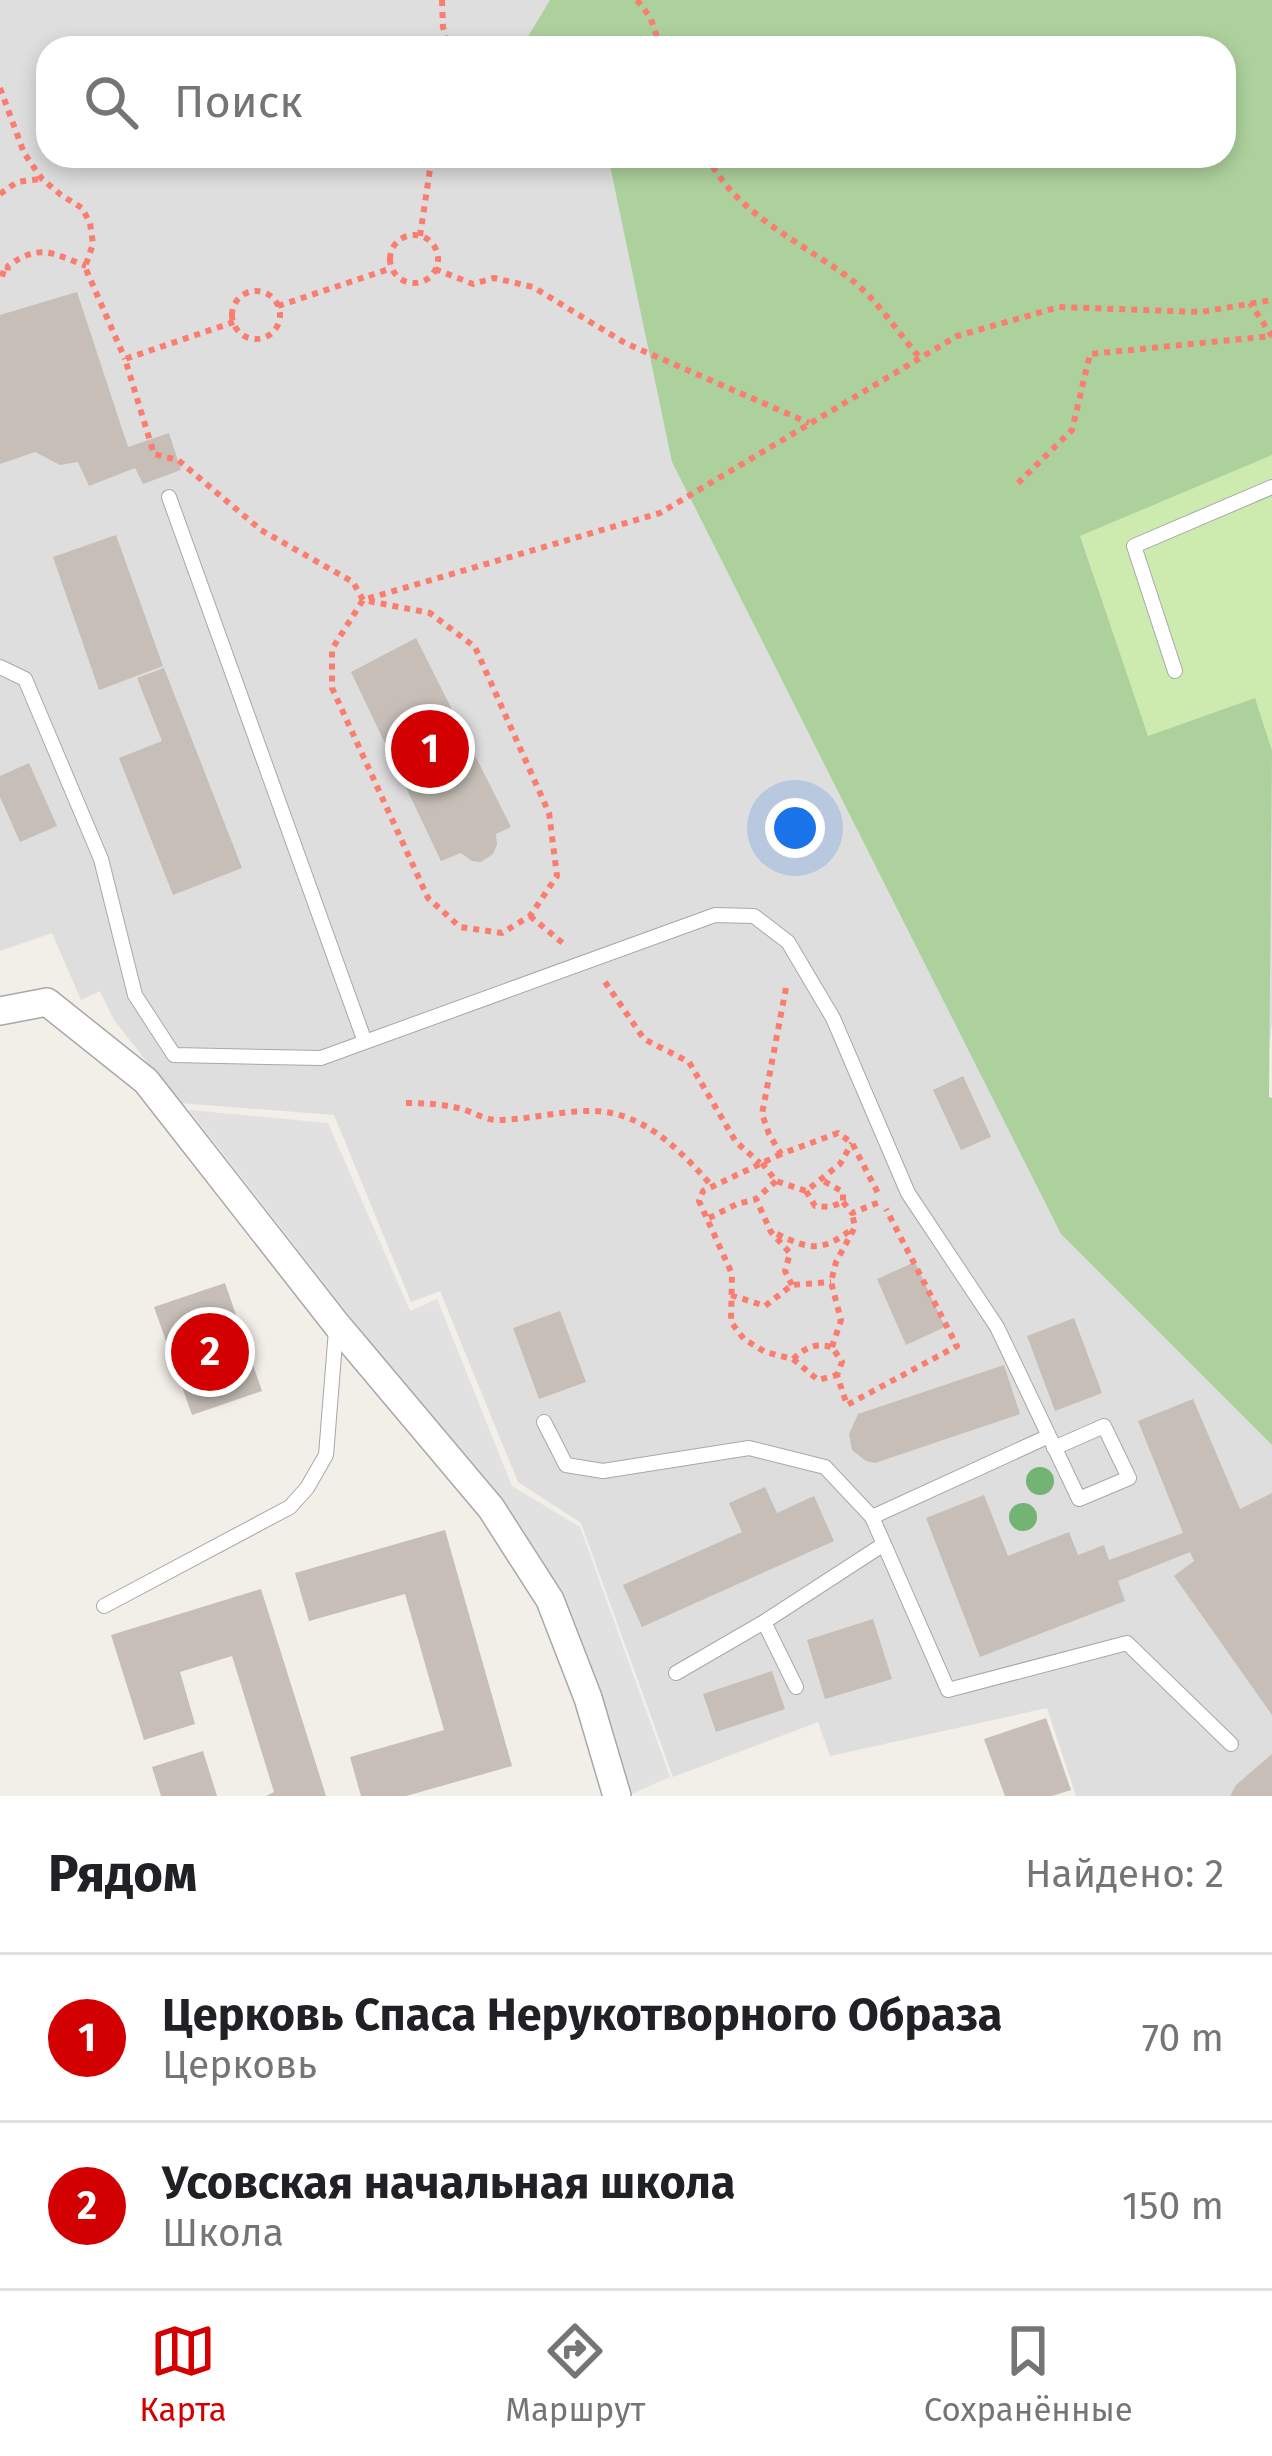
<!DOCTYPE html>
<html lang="ru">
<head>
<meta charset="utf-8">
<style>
	:root { --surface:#fff; --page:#f2f2f2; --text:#202124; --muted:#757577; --line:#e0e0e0; --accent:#d30002 }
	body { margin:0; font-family:"Fira Sans",sans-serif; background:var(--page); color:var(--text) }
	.you { position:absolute; left:795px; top:828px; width:42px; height:42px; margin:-30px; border:9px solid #fff; border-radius:50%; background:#1a73e8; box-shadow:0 0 0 18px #1a73e833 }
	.badge { display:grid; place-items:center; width:78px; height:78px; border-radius:50%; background:var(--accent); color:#fff; font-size:39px; font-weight:700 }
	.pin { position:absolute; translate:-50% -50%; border:6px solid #fff; box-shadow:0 3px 12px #0006 }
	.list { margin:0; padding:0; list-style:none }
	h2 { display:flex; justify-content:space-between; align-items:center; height:156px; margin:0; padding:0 48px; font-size:51px }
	h2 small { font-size:39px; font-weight:400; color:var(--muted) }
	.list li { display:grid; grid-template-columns:78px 1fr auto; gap:36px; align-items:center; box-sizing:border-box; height:168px; padding:0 48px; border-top:3px solid var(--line) }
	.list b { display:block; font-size:45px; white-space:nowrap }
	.list p { margin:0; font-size:39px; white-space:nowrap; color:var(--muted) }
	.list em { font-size:39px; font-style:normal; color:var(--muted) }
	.icon { flex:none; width:66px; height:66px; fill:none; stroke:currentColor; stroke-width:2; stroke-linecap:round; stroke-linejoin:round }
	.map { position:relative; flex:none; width:1272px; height:1796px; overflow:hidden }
	.search { position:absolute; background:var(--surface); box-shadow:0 6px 18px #0003; left:36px; right:36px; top:36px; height:132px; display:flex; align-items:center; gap:30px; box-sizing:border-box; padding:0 42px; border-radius:36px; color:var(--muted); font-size:45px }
	.sheet { height:492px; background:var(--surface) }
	nav { display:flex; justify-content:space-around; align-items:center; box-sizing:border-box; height:168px; border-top:3px solid var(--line); background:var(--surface); font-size:33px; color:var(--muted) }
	nav a { display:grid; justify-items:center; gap:6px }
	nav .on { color:var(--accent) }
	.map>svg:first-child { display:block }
	.residential { fill:#dfdede; fill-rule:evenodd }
	.grass { fill:#cdebaf }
	.forest { fill:#add19d }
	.parking { fill:#e1e1e1 }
	.building { fill:#c6beb7 }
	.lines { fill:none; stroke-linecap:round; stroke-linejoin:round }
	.service-casing { stroke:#a8a8a8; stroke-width:16 }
	.minor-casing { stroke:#a8a8a8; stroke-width:30 }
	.path { stroke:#fb7d70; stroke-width:6; stroke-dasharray:6 6; stroke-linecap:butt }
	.service { stroke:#fff; stroke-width:14 }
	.minor { stroke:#fff; stroke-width:27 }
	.tree { fill:#73b373 }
</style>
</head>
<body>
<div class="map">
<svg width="1272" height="1796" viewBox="0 0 1272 1796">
	<rect width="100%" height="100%" fill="#f2eee8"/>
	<path class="residential" d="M 0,0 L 1272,0 L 1272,1022 L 1234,1365 L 1272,1405 L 1272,1796 L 1076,1796 L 1047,1708 L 830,1756 L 818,1722 L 673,1777 L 581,1523 L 518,1482 L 440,1291 L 411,1302 L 334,1115 L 179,1103 L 114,1020 L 100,991 L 81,1000 L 52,933 L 0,951 ZM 48,48 L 1224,48 L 1224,156 L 48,156 Z"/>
	<path class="grass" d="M 1272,455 L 1272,751 L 1255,698 L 1148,736 L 1080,535 Z"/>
	<path class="forest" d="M 550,0 L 1272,0 L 1272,455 L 1080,536 L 1148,736 L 1255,698 L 1272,751 L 1269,1097 L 1272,1098 L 1272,1445 L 1061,1234 L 672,462 L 608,156 L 1224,156 L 1224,48 L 521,48 Z"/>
	<path class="parking" d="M 189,1110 L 328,1123 L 410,1311 L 437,1299 L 512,1486 L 580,1527 L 670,1777 L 627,1796 L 494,1501 Z"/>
	<path class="building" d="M 77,292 L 128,447 L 169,433 L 181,470 L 143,484 L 135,468 L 89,486 L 78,462 L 60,465 L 35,452 L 0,464 L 0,315 Z
		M 116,535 L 163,666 L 99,690 L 53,557 Z
		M 416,638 L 511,827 L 496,834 L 497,845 L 493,854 L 481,862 L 472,861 L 461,853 L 441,861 L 351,672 Z
		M 164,668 L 242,868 L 173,895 L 119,758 L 162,741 L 137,678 Z
		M 29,763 L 57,826 L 20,842 L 0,797 L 0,776 Z
		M 963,1076 L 991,1137 L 961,1150 L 933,1090 Z
		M 915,1262 L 945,1327 L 906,1345 L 877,1279 Z
		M 225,1283 L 262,1391 L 192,1415 L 154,1307 Z
		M 560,1311 L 586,1382 L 539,1399 L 513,1328 Z
		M 1074,1318 L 1102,1393 L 1055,1411 L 1027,1336 Z
		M 1004,1365 L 1020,1414 L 875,1463 L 866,1461 L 852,1450 L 849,1434 L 858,1414 Z
		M 1193,1399 L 1240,1509 L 1272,1493 L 1272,1715 L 1174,1576 L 1194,1561 L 1190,1552 L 1118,1581 L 1125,1601 L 980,1657 L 926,1518 L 984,1495 L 1008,1556 L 1069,1532 L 1078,1555 L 1104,1545 L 1109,1560 L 1183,1533 L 1138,1421 Z
		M 765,1487 L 777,1513 L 814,1496 L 834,1541 L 642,1627 L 623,1585 L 742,1532 L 729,1503 Z
		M 445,1530 L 512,1766 L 406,1796 L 361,1796 L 350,1757 L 444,1730 L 405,1594 L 309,1621 L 295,1573 Z
		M 261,1589 L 326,1796 L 266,1796 L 274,1792 L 232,1656 L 180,1672 L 195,1724 L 144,1740 L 128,1689 L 111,1635 Z
		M 873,1619 L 892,1679 L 825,1699 L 807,1640 Z
		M 772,1671 L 785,1709 L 716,1732 L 703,1694 Z
		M 1046,1718 L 1071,1790 L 1052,1796 L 1005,1796 L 984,1739 Z
		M 203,1751 L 217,1796 L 161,1796 L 152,1767 Z
		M 1272,1754 L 1272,1796 L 1230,1796 L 1236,1785 Z"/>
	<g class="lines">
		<g class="service-casing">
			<path id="service" d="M 169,497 L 365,1042 L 715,915 L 754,916 L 788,942 L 833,1018 L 908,1193 L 997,1327 L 1079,1499 L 1129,1478 L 1104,1426 L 1054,1448
				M 0,667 L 25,679 L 101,859 L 135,995 L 174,1055 L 321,1058 L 365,1042
				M 1175,671 L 1134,546 L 1272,487
				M 544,1422 L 566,1465 L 603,1471 L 749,1448 L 825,1467 L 872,1517
				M 1049,1436 L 872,1517 L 948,1690 L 1127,1643 L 1231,1744
				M 104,1606 L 290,1507 L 307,1488 L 326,1455 L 336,1330
				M 764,1622 L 796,1687
				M 676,1673 L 764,1622 L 884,1544"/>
		</g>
		<g class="minor-casing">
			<path id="minor" d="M 0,1011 L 47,1002 L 146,1081 L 337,1325 L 491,1508 L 550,1600 L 588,1698 L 617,1796"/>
		</g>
		<path class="path" d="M 442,0 L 443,27 L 448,48
			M 637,0 L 650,17 L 661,48
			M 0,88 L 24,153 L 42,179 L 61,195 L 82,208 L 90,223 L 93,244 L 85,267 L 125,359
			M 707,156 C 736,215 804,243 853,281 C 877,300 900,335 920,358
			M 0,194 L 17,182 L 40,179
			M390 259a24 24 0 1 1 48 0a24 24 0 1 1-48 0Z
			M 420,236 L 432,156
			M 435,269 L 473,284 L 494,278 L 533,287 L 625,343 L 809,423
			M 0,273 L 7,275 L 8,266 C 40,243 52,253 86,266
			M232 315a24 24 0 1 1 48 0a24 24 0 1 1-48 0Z
			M 278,306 L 392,268
			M 234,322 L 125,359 L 154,454 L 178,460 L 261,530 L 353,582 L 363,600 L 430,613 L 475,647 L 549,813 L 557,876 L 530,916 L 502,933 L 460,927 L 428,898 L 332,688 L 332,649 L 363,600 L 660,513 L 957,336 L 1059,307 L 1201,312 L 1272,300
			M 1018,483 L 1072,430 L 1090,354 L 1272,336 L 1250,303
			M 530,916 L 565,945
			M 605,982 L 644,1039 L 689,1062 L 736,1142 L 760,1163
			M 786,988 L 762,1114 L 769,1134 L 781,1154 L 838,1133 L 852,1143 L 880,1197
			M 406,1103 C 425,1103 443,1104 462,1109 C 473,1112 485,1120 497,1120 C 527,1120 558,1111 589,1111 C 642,1110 679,1149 712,1186
			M 781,1154 L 703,1191 L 699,1201 L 732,1274 L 731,1322 L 744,1339 L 765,1352 L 793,1359 C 806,1347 815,1343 832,1347 L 842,1362 L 837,1375 L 847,1405 L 957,1346 L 886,1209
			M 762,1163 L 776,1181 L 806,1191 L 840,1164 L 852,1143
			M 776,1181 L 756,1199 L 771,1232 L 790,1253 L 785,1271 L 792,1285
			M 806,1191 L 815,1206 L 830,1207 L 843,1202 L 843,1192 L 822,1180
			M 843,1202 L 852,1213 L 882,1201
			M 709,1218 L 737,1204 L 756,1199
			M 777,1234 C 810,1250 822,1252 852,1229
			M 731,1295 L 765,1306 L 792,1285 L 831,1282
			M 832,1347 L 841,1320 L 831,1282 L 836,1262 L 855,1227 L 852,1213
			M 793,1359 L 818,1380 L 837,1375"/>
		<use href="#service" class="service"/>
		<use href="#minor" class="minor"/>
	</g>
	<g class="tree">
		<circle cx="1040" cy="1481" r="14"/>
		<circle cx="1023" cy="1517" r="14"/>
	</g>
</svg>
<div class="you"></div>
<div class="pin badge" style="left:430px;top:749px">1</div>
<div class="pin badge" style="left:210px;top:1352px">2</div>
<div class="search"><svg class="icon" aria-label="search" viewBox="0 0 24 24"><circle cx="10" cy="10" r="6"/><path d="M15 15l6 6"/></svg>Поиск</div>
</div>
<section class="sheet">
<h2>Рядом<small>Найдено: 2</small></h2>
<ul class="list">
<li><span class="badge">1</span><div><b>Церковь Спаса Нерукотворного Образа</b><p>Церковь</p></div><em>70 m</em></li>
<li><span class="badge">2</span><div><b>Усовская начальная школа</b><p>Школа</p></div><em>150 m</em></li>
</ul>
</section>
<nav>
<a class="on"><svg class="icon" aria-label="map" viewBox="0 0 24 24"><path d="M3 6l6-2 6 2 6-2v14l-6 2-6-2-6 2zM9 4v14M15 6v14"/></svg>Карта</a>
<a><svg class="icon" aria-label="directions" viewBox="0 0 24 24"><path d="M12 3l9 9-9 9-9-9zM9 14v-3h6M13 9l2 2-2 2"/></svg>Маршрут</a>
<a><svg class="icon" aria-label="saved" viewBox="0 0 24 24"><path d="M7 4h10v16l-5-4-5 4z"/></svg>Сохранённые</a>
</nav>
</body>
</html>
